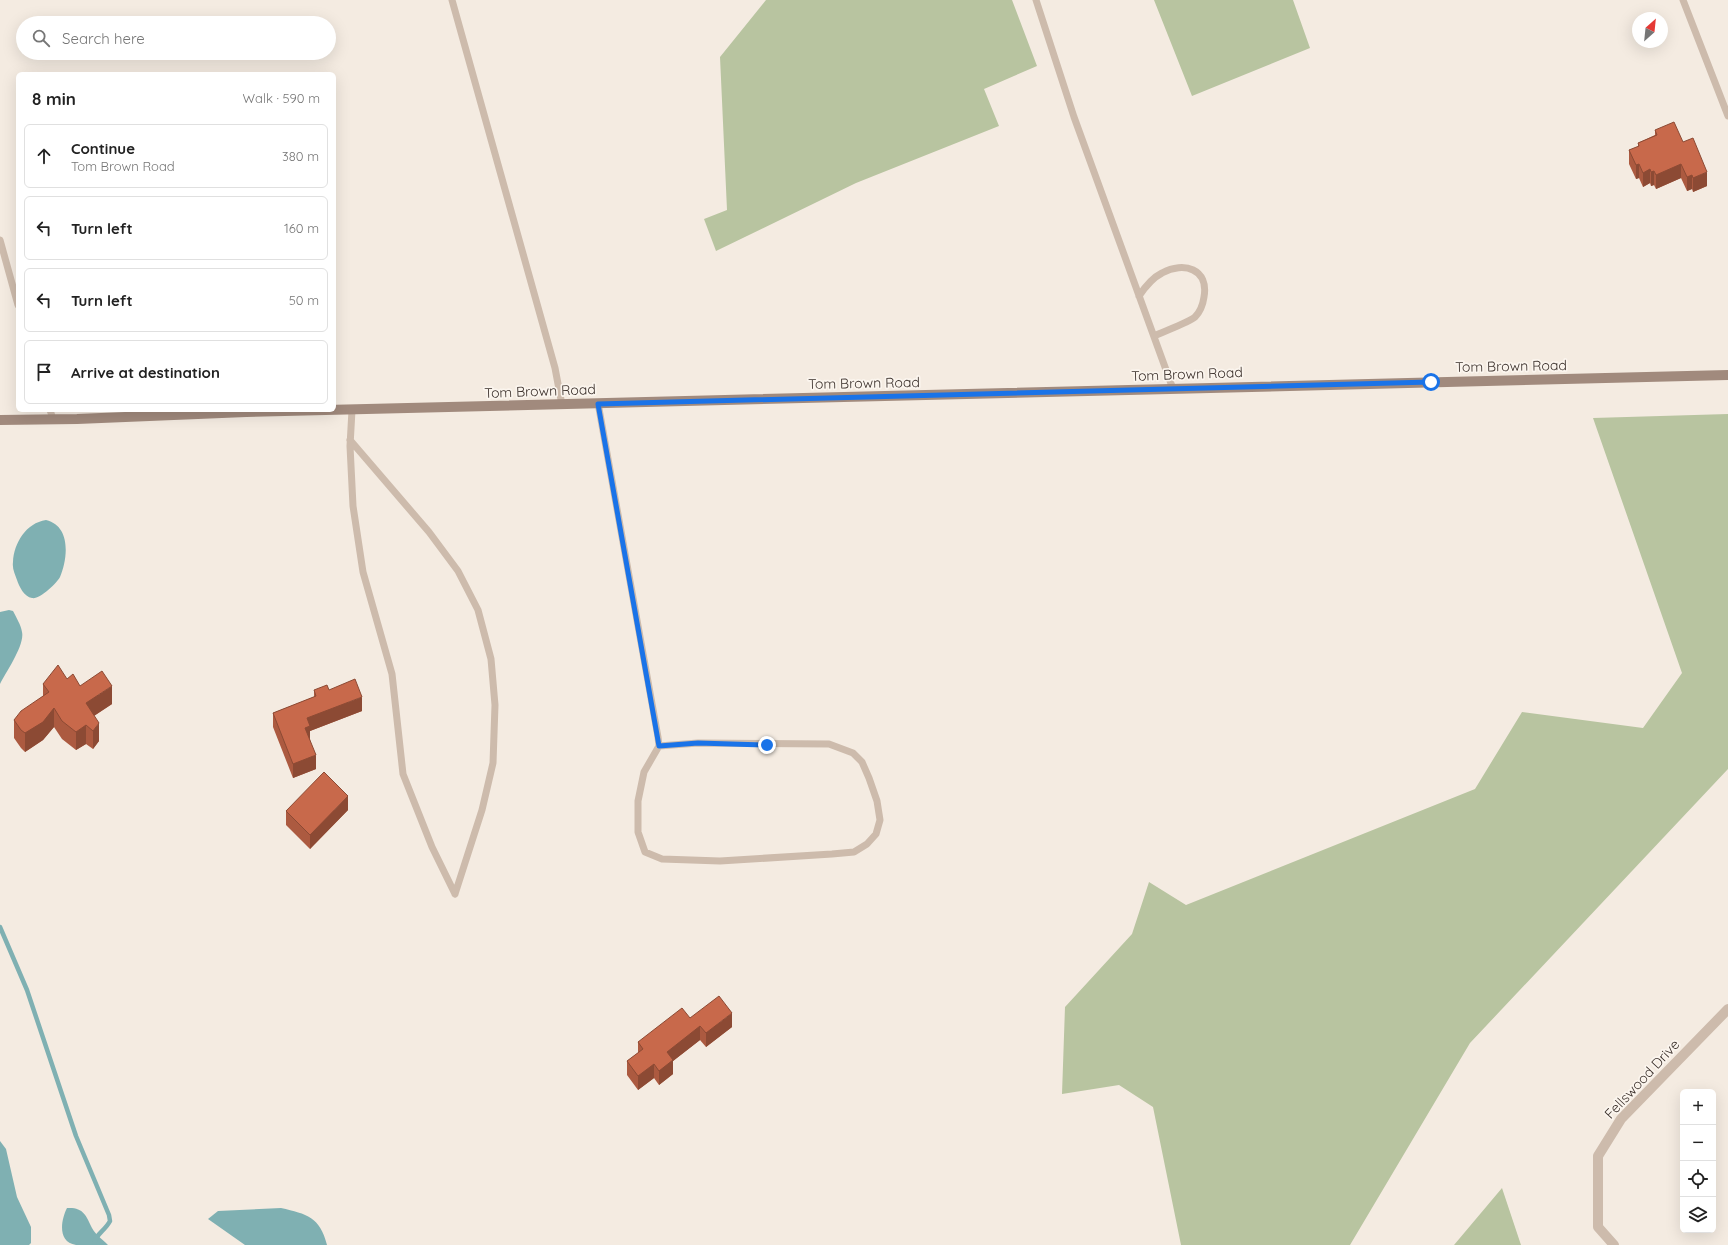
<!DOCTYPE html>
<html lang="en">
<head>
<meta charset="utf-8">
<style>
	:root { --surface:#fff; --page:#f6f6f6; --text:#222; --muted:#767676; --line:#e0e0e0 }
	body { margin:0; font-family:Quicksand,sans-serif; background:var(--page); color:var(--text) }
	.controls { position:absolute; right:12px; bottom:12px; display:grid; overflow:hidden; border-radius:6px; box-shadow:0 4px 16px #0002 }
	.controls button { width:36px; height:36px; display:grid; place-items:center; padding:0; border:0; border-bottom:1px solid var(--line); background:var(--surface); color:var(--text); font:20px sans-serif }
	.compass { position:absolute; left:1632px; top:12px; width:36px; height:36px; border-radius:50%; background:var(--surface); box-shadow:0 4px 16px #0002; rotate:27deg }
	.stop { position:absolute; width:12px; height:12px; margin:-9px; border:3px solid #1a73e8; border-radius:50%; background:#fff }
	.stop.end { background:#1a73e8; border-color:#fff; box-shadow:0 1px 4px #0008 }
	.list { margin:0; padding:0; list-style:none }
	h2 { display:flex; justify-content:space-between; align-items:center; height:52px; margin:0; padding:0 16px; font-size:17px }
	h2 small { font-size:13px; font-weight:400; color:var(--muted) }
	.list li { display:grid; grid-template-columns:26px 1fr auto; gap:12px; align-items:center; box-sizing:border-box; height:64px; margin:0 8px 8px; padding:0 8px; border:1px solid var(--line); border-radius:6px }
	.list b { display:block; font-size:15px; white-space:nowrap }
	.list p { margin:0; font-size:13px; white-space:nowrap; color:var(--muted) }
	.list em { font-size:13px; font-style:normal; color:var(--muted) }
	.icon { flex:none; width:22px; height:22px; fill:none; stroke:currentColor; stroke-width:2; stroke-linecap:round; stroke-linejoin:round }
	.map { position:relative; flex:none; width:1728px; height:1245px; overflow:hidden }
	.search { position:absolute; background:var(--surface); box-shadow:0 4px 16px #0002; left:16px; top:16px; width:320px; height:44px; display:flex; align-items:center; gap:10px; box-sizing:border-box; padding:0 14px; border-radius:22px; color:var(--muted); font-size:15px }
	.panel { position:absolute; background:var(--surface); box-shadow:0 4px 16px #0002; left:16px; top:72px; width:320px; height:340px; border-radius:6px }
	.map>svg:first-child { display:block }
	.green { fill:#b8c4a0 }
	.water { fill:#7fb0b2 }
	.lines { fill:none; stroke-linecap:round; stroke-linejoin:round }
	.stream { stroke:#7fb0b2; stroke-width:4.5 }
	.lane { stroke:#cdbbac; stroke-width:7 }
	.street { stroke:#cdbbac; stroke-width:10 }
	.secondary { stroke:#a18a7d; stroke-width:10 }
	.wall { fill:#ac5a40 }
	.shaded-wall { fill:#8c4a34 }
	.building { fill:#c8694b; stroke:#8c4a34 }
	.route { stroke:#1a73e8; stroke-width:5 }
	.labels { text-anchor:middle; dominant-baseline:central; stroke-width:3.5; stroke-linejoin:round; paint-order:stroke }
	.street-label { font-size:14px; fill:#3b302b; stroke:#fbf5ee }
</style>
</head>
<body>
<div class="map">
<svg width="1728" height="1245" viewBox="0 0 1728 1245">
	<rect width="100%" height="100%" fill="#f4ebe1"/>
	<path class="green" d="M 766,0 L 1012,0 L 1037,66 L 984,89 L 999,126 L 856,183 L 716,251 L 704,219 L 727,210 L 720,57 Z
		M 1154,0 L 1293,0 L 1310,48 L 1192,96 Z
		M 1728,414 L 1728,769 L 1470,1043 L 1350,1245 L 1181,1245 L 1153,1107 L 1119,1085 L 1062,1094 L 1065,1007 L 1132,934 L 1149,882 L 1186,905 L 1475,789 L 1522,712 L 1643,728 L 1682,673 L 1593,418 Z
		M 1502,1188 L 1521,1245 L 1454,1245 Z"/>
	<path class="water" d="M 46,520 C 71,526 68,558 60,577 C 57,583 39,600 32,598 C 24,597 19,586 17,580 C 15,574 12,569 13,562 C 14,543 26,523 46,520 Z
		M 9,610 L 13,611 C 16,617 21,625 22,632 C 25,645 6,672 0,684 L 0,612 Z
		M 0,1141 L 6,1149 L 17,1197 L 31,1227 L 31,1243 L 29,1245 L 0,1245 Z
		M 67,1208 C 83,1207 86,1215 92,1228 C 95,1234 103,1240 108,1245 C 98,1245 86,1245 76,1245 C 57,1242 61,1220 67,1208 Z
		M 281,1208 C 307,1214 320,1217 327,1245 L 245,1245 L 208,1219 L 218,1211 Z"/>
	<g class="lines">
		<path class="stream" d="M 0,927 L 27,990 L 76,1136 L 109,1215 L 110,1221 C 105,1231 95,1234 94,1245"/>
		<path class="lane" d="M 452,0 L 555,368 L 562,405
			M 1036,0 L 1074,117 L 1173,389
			M 1683,0 L 1728,116
			M 0,240 L 18,305
			M 1139,296 C 1145,287 1152,278 1162,273 C 1184,261 1209,269 1204,297 C 1203,304 1200,312 1195,317 C 1190,322 1162,332 1154,336
			M 598,403 L 658,737 L 659,746 L 644,772 L 638,801 L 638,832 L 645,852 L 662,859 L 720,861 L 832,854 L 854,852 L 867,844 L 876,834 L 880,820 L 877,801 L 869,778 L 862,762 L 853,753 L 829,744 L 698,743 L 659,746
			M 50,410 L 53,419
			M 352,410 L 350,446 L 353,506 L 363,572 L 392,674 L 403,774 L 432,847 L 455,894
			M 350,440 L 429,532 L 458,571 L 478,610 L 491,659 L 495,705 L 493,763 L 482,810 L 455,894"/>
		<path class="street" d="M 1614,1245 L 1598,1227 L 1598,1156 L 1621,1119 L 1728,1009"/>
		<path class="secondary" d="M 0,420 L 77,419 L 246,412 L 1728,375"/>
	</g>
	<path class="wall" d="M 1655,130 L 1683,142 L 1707,186 L 1693,192 L 1692,189 L 1687,191 L 1681,178 L 1656,189 L 1654,185 L 1651,186 L 1650,183 L 1643,187 L 1639,178 L 1636,179 L 1629,164 L 1629,150 L 1638,147 L 1638,143 L 1655,135 Z
		M 67,679 L 80,686 L 112,704 L 94,716 L 99,741 L 93,749 L 86,744 L 76,750 L 62,739 L 54,727 L 43,740 L 25,752 L 21,748 L 14,738 L 14,720 L 43,696 L 43,684 Z
		M 314,690 L 329,690 L 362,711 L 310,731 L 310,740 L 316,769 L 293,778 L 273,727 L 273,713 L 314,697 Z
		M 348,810 L 310,849 L 286,825 L 286,811 Z
		M 690,1018 L 732,1027 L 706,1047 L 700,1040 L 673,1061 L 673,1074 L 659,1085 L 654,1078 L 638,1090 L 627,1075 L 627,1061 L 638,1053 L 638,1042 Z"/>
	<path class="shaded-wall" d="M 1639,164 L 1639,178 L 1636,179 L 1636,165 Z
		M 1681,164 L 1681,178 L 1656,189 L 1656,175 Z
		M 1650,169 L 1650,183 L 1643,187 L 1643,173 Z
		M 1654,171 L 1654,185 L 1651,186 L 1651,172 Z
		M 1707,172 L 1707,186 L 1693,192 L 1693,178 Z
		M 1692,175 L 1692,189 L 1687,191 L 1687,177 Z
		M 112,686 L 112,704 L 86,721 L 86,703 Z
		M 362,697 L 362,711 L 310,731 L 310,741 L 305,728 L 307,718 Z
		M 54,708 L 54,727 L 43,740 L 25,752 L 25,733 Z
		M 99,723 L 99,741 L 93,749 L 93,731 Z
		M 86,725 L 86,744 L 76,750 L 76,732 Z
		M 316,755 L 316,769 L 293,778 L 293,764 Z
		M 348,796 L 348,810 L 310,849 L 310,835 Z
		M 732,1013 L 732,1027 L 706,1047 L 706,1033 Z
		M 700,1026 L 700,1040 L 673,1061 L 673,1074 L 659,1085 L 659,1071 L 667,1052 Z
		M 654,1064 L 654,1078 L 638,1090 L 638,1076 Z"/>
	<path class="building" d="M 1674,122 L 1683,142 L 1693,138 L 1707,172 L 1693,178 L 1692,175 L 1687,177 L 1681,164 L 1656,175 L 1654,171 L 1651,172 L 1650,169 L 1643,173 L 1639,164 L 1636,165 L 1629,150 L 1639,146 L 1638,143 L 1657,135 L 1655,130 Z
		M 58,665 L 67,679 L 73,674 L 80,686 L 102,671 L 112,686 L 86,703 L 99,723 L 93,731 L 86,725 L 76,732 L 62,721 L 54,708 L 43,722 L 25,733 L 21,730 L 14,720 L 21,711 L 49,692 L 43,684 Z
		M 355,679 L 362,697 L 307,718 L 310,726 L 305,728 L 316,755 L 293,764 L 273,713 L 316,696 L 314,690 L 327,685 L 329,690 Z
		M 324,772 L 348,796 L 310,835 L 286,811 Z
		M 719,996 L 732,1013 L 706,1033 L 700,1026 L 667,1052 L 673,1060 L 659,1071 L 654,1064 L 638,1076 L 627,1061 L 643,1049 L 638,1042 L 682,1008 L 690,1018 Z"/>
	<g class="lines">
		<path class="route" d="M 767,745 L 698,743 L 659,746 L 598,404 L 1431,382"/>
	</g>
	<g class="labels">
		<g class="street-label">
			<text transform="translate(1511 366) rotate(-1)">Tom Brown Road</text>
			<text transform="translate(1187 374) rotate(-2)">Tom Brown Road</text>
			<text transform="translate(864 383) rotate(-1)">Tom Brown Road</text>
			<text transform="translate(540 391) rotate(-2)">Tom Brown Road</text>
			<text transform="translate(1642 1079) rotate(-47)">Fellswood Drive</text>
		</g>
	</g>
</svg>
<div class="controls">
<button>+</button>
<button>−</button>
<button><svg class="icon" aria-label="locate" viewBox="0 0 24 24"><circle cx="12" cy="12" r="6"/><path d="M12 2v4M12 18v4M2 12h4M18 12h4"/></svg></button>
<button><svg class="icon" aria-label="layers" viewBox="0 0 24 24"><path d="M12 4l9 5-9 5-9-5zM3 14l9 5 9-5"/></svg></button>
</div>
<svg class="compass" viewBox="-18 -18 36 36"><path d="M0-13l5 13h-10z" fill="#e53935"/><path d="M0 13l5-13h-10z" fill="#767676"/></svg>
<div class="stop" style="left:1431px;top:382px"></div>
<div class="stop end" style="left:767px;top:745px"></div>
<div class="search"><svg class="icon" aria-label="search" viewBox="0 0 24 24"><circle cx="10" cy="10" r="6"/><path d="M15 15l6 6"/></svg>Search here</div>
<section class="panel">
<h2>8 min<small>Walk · 590 m</small></h2>
<ul class="list">
<li><svg class="icon" aria-label="ahead" viewBox="0 0 24 24"><path d="M12 20V5M6 11l6-6 6 6"/></svg><div><b>Continue</b><p>Tom Brown Road</p></div><em>380 m</em></li>
<li><svg class="icon" aria-label="left" viewBox="0 0 24 24"><path d="M17 20v-9H6M10 6l-5 5 5 5"/></svg><div><b>Turn left</b></div><em>160 m</em></li>
<li><svg class="icon" aria-label="left" viewBox="0 0 24 24"><path d="M17 20v-9H6M10 6l-5 5 5 5"/></svg><div><b>Turn left</b></div><em>50 m</em></li>
<li><svg class="icon" aria-label="arrive" viewBox="0 0 24 24"><path d="M6 21V4h12l-3 4 3 4H6"/></svg><div><b>Arrive at destination</b></div></li>
</ul>
</section>
</div>
</body>
</html>
